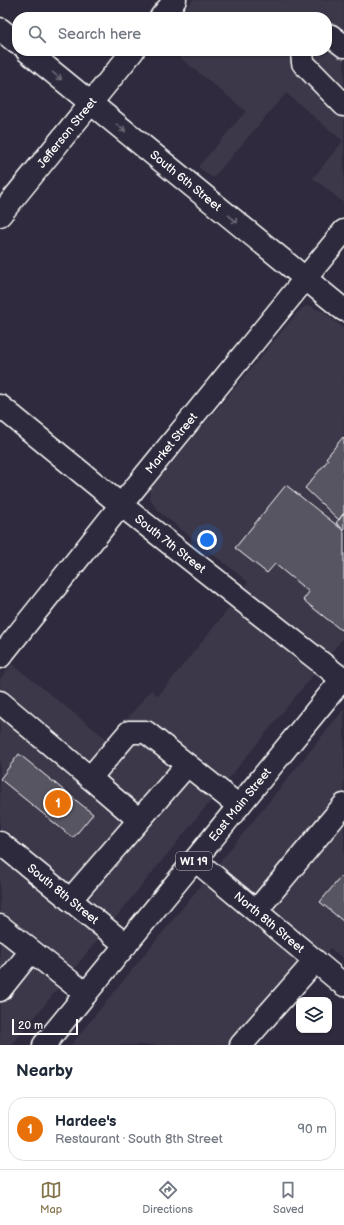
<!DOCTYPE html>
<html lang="en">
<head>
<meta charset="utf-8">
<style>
	:root { --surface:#fff; --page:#f6f6f7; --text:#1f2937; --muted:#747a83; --line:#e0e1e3; --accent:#84754c }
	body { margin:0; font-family:"Balsamiq Sans",sans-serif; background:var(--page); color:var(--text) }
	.controls { position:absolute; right:12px; bottom:12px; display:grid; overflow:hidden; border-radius:8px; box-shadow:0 1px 3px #0004 }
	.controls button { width:36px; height:36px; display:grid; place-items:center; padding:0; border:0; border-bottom:1px solid var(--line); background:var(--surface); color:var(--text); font:20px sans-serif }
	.scale { position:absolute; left:12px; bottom:10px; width:66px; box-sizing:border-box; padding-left:4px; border:2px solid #fff; border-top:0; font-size:11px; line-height:14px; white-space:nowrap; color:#fff; -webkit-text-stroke:3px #2f2a3d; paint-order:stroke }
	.you { position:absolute; left:207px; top:540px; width:14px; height:14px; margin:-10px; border:3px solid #fff; border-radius:50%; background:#1a73e8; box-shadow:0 0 0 6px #1a73e833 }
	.badge { display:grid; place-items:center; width:26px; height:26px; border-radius:50%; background:var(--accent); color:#fff; font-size:13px; font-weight:700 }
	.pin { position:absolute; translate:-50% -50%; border:2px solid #fff; box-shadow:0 1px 4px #0006 }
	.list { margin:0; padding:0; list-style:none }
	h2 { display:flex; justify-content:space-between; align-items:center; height:52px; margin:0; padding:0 16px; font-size:17px }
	h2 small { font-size:13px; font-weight:400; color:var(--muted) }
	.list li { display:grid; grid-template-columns:26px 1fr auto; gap:12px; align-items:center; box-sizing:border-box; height:64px; margin:0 8px 8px; padding:0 8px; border:1px solid var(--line); border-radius:16px }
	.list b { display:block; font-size:15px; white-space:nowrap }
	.list p { margin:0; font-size:13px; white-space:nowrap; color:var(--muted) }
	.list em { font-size:13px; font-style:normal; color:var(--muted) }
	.icon { flex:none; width:22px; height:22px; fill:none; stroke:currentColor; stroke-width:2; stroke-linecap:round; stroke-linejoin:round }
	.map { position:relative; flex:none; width:344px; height:1045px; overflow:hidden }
	.search { position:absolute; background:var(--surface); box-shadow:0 1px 3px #0004; left:12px; right:12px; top:12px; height:44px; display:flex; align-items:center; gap:10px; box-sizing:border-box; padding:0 14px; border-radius:16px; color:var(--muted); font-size:15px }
	.sheet { height:124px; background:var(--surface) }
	nav { display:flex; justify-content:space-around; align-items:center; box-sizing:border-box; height:56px; border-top:1px solid var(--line); background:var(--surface); font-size:11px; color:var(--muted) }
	nav a { display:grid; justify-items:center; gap:2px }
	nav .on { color:var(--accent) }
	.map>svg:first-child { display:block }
	.built { fill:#3c3749 }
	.building { fill:#595564; stroke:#fff }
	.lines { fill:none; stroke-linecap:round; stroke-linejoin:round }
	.minor-casing { stroke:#fff; stroke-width:25 }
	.major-casing { stroke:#fff; stroke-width:25 }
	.minor { stroke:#2f2a3d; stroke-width:22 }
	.major { stroke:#2f2a3d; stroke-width:22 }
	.oneway { stroke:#6d6a77 }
	.labels { text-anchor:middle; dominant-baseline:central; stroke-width:3; stroke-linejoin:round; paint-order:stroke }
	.shield { fill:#2f2a3d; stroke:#c1bfc5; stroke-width:1 }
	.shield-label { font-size:11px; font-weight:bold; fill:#fff }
	.street-label { font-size:12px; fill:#fff; stroke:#2f2a3d }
</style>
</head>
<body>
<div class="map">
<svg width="344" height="1045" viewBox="0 0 344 1045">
	<rect width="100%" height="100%" fill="#2f2a3d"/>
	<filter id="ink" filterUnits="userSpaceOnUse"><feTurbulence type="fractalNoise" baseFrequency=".025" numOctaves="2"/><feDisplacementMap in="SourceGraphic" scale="8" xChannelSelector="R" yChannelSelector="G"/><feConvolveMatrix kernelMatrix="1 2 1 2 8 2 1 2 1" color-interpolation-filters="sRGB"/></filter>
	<g filter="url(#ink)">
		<path class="built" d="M 193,0 L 344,0 L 344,203 L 313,178 L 343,141 L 286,93 L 213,178 L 198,167 L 246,111 L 172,51 L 327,51 L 327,17 L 179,17 Z
			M 310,306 L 324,312 L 344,329 L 344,637 L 12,1045 L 0,1045 L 0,679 L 12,664 L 109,741 L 151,690 L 158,696 L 230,607 L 248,582 L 158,511 L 149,497 L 150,491 L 156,482 L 298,312 L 304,307 Z
			M 344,709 L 344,959 L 330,948 L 248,1045 L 71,1045 Z"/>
		<path class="building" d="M 343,437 L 344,438 L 344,513 L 339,520 L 305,488 L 324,465 L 328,460 L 326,458 Z
			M 286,485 L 344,531 L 344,626 L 341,630 L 303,600 L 309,592 L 275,564 L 267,573 L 235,548 Z
			M 344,513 L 344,530 L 336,523 Z
			M 19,754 L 93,814 L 73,838 L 0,779 Z
			M 344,873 L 344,922 L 320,902 Z"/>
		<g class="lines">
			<g class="minor-casing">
				<g id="minor">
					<path d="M 161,17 L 175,0"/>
					<path d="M 0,29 L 17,43"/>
					<path d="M 327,35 L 331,36 L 344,46"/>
					<path id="s1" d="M 27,51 L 344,310"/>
					<path d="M 302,51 L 303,63 L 344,105"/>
					<path id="s2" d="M 0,215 L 133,51"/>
					<path id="s3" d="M 0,406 L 121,505 L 342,679"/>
					<path id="s4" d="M 0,657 L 121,505 L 344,231"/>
					<path d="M 0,702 L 90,778 L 129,732 L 146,732 L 239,806"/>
					<path d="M 90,778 L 139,820"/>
					<path id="s5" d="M 0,843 L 126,945"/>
					<path id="s6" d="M 195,860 L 344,985"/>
					<path d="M 70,900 L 187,765"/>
					<path d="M 256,911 L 344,805"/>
					<path d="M 0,926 L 86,994"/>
					<path d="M 0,990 L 31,951"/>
					<path d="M 241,1045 L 315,961"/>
				</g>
			</g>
			<g class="major-casing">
				<g id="major">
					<path id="s7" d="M 44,1045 L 344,677"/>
				</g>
			</g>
			<use href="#minor" class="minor"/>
			<use href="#major" class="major"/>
		</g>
		<defs><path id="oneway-shaft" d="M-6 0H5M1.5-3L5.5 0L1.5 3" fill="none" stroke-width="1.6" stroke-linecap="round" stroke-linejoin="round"/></defs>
		<g class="oneway">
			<use href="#oneway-shaft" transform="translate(57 76) rotate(39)"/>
			<use href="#oneway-shaft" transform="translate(121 128) rotate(39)"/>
			<use href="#oneway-shaft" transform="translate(233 219) rotate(39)"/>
		</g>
	</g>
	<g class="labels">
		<rect class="shield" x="176" y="852" width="36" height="18" rx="3"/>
		<g class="shield-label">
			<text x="194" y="861">WI 19</text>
		</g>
		<g class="street-label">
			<text stroke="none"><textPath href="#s2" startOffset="106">Jefferson Street</textPath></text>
			<text stroke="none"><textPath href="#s1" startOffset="205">South 6th Street</textPath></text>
			<text stroke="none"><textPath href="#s4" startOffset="274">Market Street</textPath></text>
			<text stroke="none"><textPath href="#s3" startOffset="219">South 7th Street</textPath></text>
			<text stroke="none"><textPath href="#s7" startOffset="310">East Main Street</textPath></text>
			<text stroke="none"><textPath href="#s5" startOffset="81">South 8th Street</textPath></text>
			<text stroke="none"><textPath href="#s6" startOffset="97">North 8th Street</textPath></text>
		</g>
	</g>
</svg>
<div class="controls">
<button><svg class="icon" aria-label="layers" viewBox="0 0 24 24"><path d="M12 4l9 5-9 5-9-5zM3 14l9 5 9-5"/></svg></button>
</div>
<div class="scale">20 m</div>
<div class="you"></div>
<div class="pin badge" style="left:58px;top:803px;background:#e8710a">1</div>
<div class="search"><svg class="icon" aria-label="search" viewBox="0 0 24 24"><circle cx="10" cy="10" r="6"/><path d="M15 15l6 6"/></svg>Search here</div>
</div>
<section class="sheet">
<h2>Nearby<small></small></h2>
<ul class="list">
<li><span class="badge" style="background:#e8710a">1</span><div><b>Hardee's</b><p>Restaurant · South 8th Street</p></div><em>90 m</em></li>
</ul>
</section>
<nav>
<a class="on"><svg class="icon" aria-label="map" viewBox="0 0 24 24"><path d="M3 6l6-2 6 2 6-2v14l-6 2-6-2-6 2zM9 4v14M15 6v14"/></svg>Map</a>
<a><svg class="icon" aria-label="directions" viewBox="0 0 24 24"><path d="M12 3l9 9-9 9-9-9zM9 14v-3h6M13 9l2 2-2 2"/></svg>Directions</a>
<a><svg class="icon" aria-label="saved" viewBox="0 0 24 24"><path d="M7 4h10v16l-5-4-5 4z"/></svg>Saved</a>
</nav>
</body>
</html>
